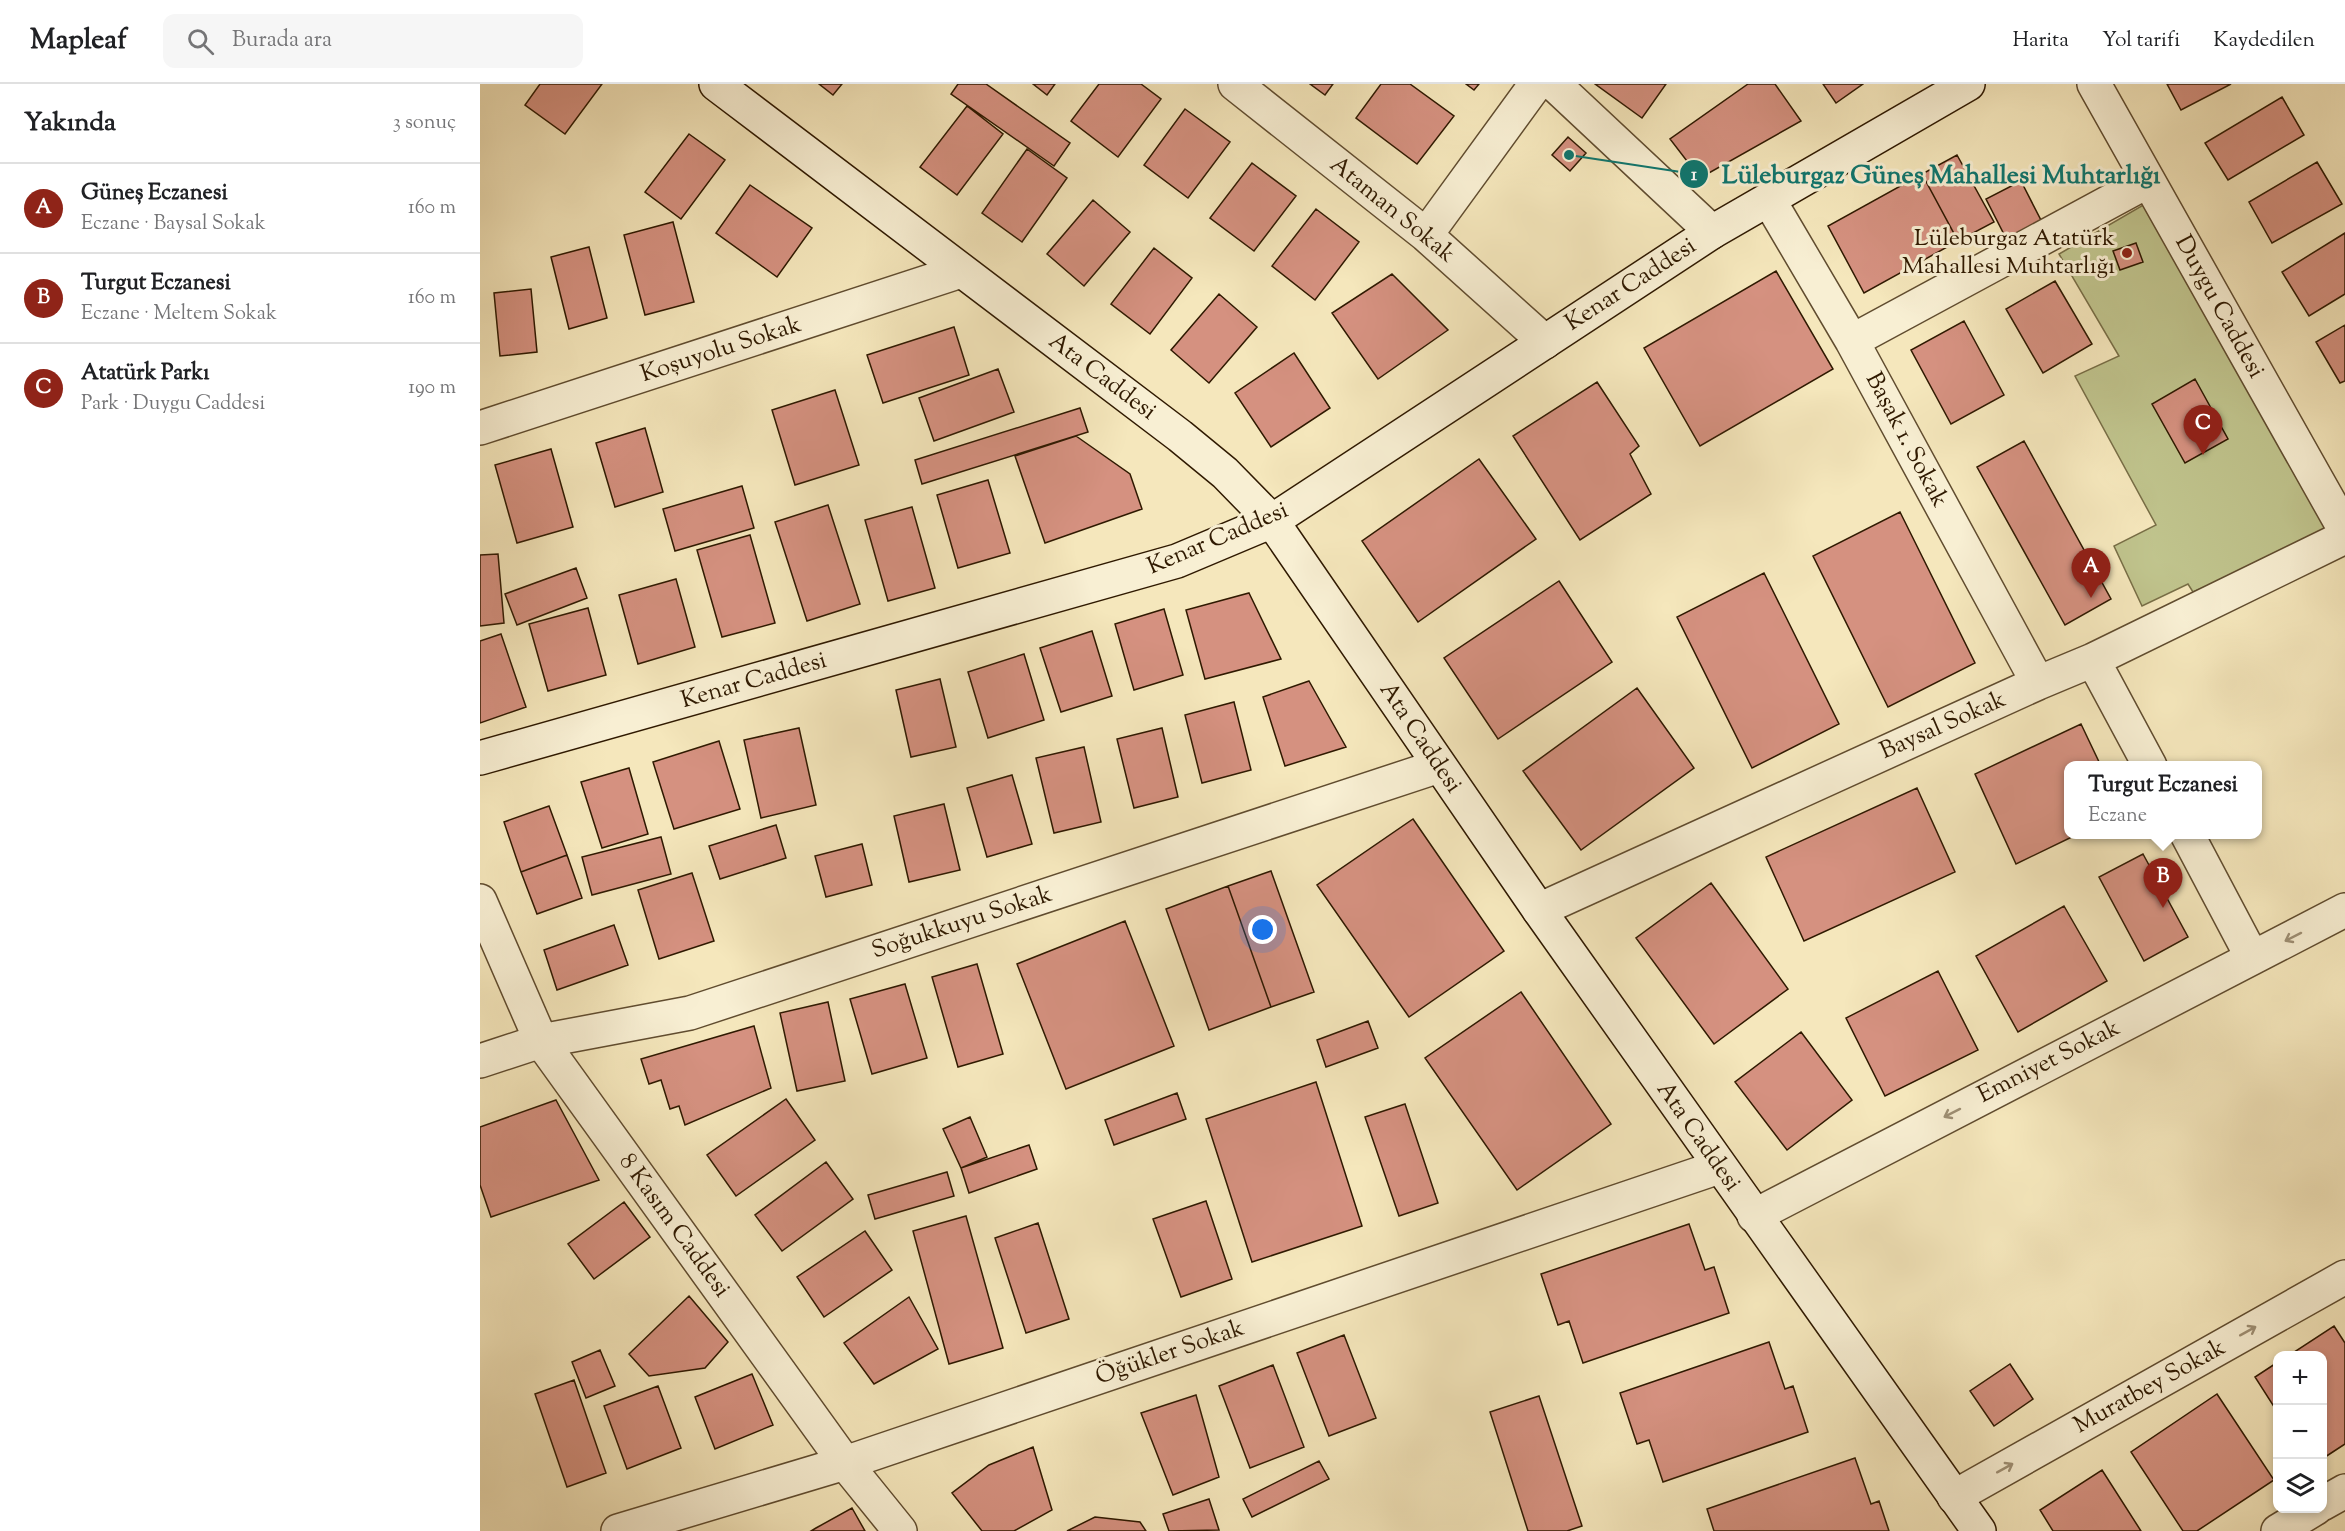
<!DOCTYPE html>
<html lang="tr">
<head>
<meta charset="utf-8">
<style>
	:root { --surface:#fff; --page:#f6f6f6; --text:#202124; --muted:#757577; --line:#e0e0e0; --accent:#8f2418 }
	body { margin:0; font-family:"Sorts Mill Goudy",serif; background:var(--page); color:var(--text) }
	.controls { position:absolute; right:18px; bottom:18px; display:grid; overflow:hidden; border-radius:12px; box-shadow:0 3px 9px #0003 }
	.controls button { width:54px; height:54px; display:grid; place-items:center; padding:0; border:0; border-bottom:2px solid var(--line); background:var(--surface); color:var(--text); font:30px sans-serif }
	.you { position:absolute; left:783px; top:846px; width:21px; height:21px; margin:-15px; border:4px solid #fff; border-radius:50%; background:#1a73e8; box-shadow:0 0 0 9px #1a73e833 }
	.badge { display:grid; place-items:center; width:39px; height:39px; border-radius:50%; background:var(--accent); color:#fff; font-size:20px; font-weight:700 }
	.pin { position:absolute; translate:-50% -50px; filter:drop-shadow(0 2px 3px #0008) }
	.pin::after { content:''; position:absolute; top:32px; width:21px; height:18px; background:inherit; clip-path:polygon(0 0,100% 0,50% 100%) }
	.popup { position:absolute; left:1584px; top:677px; width:198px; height:78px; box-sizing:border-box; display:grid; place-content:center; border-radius:12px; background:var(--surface); filter:drop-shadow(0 2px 4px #0005); font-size:20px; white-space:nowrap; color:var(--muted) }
	.popup b { font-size:22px; color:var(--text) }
	.popup::after { content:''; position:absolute; left:50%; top:100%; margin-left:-12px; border:12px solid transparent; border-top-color:var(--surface) }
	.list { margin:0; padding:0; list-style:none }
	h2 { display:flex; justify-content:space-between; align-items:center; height:78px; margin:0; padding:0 24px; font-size:26px }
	h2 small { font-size:20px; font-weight:400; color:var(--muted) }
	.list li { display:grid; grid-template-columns:39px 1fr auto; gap:18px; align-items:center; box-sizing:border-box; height:90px; padding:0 24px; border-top:2px solid var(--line) }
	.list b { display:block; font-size:22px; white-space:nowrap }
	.list p { margin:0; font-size:20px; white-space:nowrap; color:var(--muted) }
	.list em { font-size:20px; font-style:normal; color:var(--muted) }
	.icon { flex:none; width:33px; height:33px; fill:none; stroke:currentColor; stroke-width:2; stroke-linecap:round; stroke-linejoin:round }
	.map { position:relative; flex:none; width:1865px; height:1447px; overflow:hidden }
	header { display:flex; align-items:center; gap:36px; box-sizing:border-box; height:84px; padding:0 30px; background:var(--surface); border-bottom:2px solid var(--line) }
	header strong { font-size:28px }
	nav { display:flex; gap:33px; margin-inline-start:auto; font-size:21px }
	.search { width:420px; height:54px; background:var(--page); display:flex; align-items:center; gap:15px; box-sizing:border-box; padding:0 21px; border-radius:12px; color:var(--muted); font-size:22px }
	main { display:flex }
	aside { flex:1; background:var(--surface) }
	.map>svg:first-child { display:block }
	.green { fill:#c0c48d; stroke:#786e46; stroke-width:1.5 }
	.building { fill:#d59180; stroke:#2f1900; stroke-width:1.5 }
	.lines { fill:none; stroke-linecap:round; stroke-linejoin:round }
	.street-casing { stroke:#604c2f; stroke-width:36 }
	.secondary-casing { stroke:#2f1900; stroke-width:36 }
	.street { stroke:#f8efd3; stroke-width:33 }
	.secondary { stroke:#f8efd3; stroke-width:33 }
	.oneway { stroke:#9e8f74 }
	.poi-dot { fill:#8f2418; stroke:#f8efd3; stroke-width:2 }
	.labels { text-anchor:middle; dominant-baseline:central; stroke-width:6; stroke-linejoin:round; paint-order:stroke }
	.street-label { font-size:24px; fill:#2f1900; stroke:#f8efd3 }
	.poi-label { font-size:24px; fill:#2f1900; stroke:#f8efd3; text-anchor:end }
	.leader { fill:none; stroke:#0f766e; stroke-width:2 }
	.callout-dot { fill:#0f766e; stroke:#f8efd3; stroke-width:2 }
	.mark-label { font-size:18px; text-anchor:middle; font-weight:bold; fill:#fff }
	.callout-label { font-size:26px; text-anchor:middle; font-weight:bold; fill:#0f766e; stroke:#f8efd3; stroke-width:6; stroke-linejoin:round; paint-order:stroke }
</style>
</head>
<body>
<header>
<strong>Mapleaf</strong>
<div class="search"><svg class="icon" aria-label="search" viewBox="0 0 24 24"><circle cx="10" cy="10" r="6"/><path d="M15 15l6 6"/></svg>Burada ara</div>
<nav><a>Harita</a><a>Yol tarifi</a><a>Kaydedilen</a></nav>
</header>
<main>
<aside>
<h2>Yakında<small>3 sonuç</small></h2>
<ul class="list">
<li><span class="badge">A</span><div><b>Güneş Eczanesi</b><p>Eczane · Baysal Sokak</p></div><em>160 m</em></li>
<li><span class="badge">B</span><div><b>Turgut Eczanesi</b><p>Eczane · Meltem Sokak</p></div><em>160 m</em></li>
<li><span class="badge">C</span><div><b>Atatürk Parkı</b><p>Park · Duygu Caddesi</p></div><em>190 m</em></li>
</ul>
</aside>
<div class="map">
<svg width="1865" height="1447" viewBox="0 0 1865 1447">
	<rect width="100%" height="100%" fill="#f5e7bc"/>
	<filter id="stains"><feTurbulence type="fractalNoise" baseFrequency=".00333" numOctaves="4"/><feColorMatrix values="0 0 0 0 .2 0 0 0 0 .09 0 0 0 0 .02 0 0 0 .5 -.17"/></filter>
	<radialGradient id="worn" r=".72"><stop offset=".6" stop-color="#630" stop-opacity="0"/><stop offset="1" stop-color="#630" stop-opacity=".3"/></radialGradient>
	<path class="green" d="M 1665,120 L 1851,450 L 1713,508 L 1708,500 L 1662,522 L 1634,462 L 1676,441 L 1595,292 L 1639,272 L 1579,170 Z"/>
	<path class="building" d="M 60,0 L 122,0 L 85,50 L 45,21 Z
		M 339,0 L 362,0 L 353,11 Z
		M 478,0 L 506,0 L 590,59 L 574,82 L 471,10 Z
		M 553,0 L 575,0 L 567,11 Z
		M 619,0 L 661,0 L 681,15 L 638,73 L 591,37 Z
		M 830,0 L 853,0 L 845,11 Z
		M 901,0 L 930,0 L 974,32 L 937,80 L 876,34 Z
		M 986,0 L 999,0 L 994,6 Z
		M 1115,0 L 1186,0 L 1162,34 Z
		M 1268,0 L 1295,0 L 1321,37 L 1220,94 L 1190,55 Z
		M 1343,0 L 1383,0 L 1356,19 Z
		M 1687,0 L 1751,0 L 1701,26 Z
		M 1802,13 L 1824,51 L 1748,96 L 1725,59 Z
		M 487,22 L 523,50 L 477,111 L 440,83 Z
		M 705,25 L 750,58 L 708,114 L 664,81 Z
		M 209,50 L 245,76 L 201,135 L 165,108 Z
		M 1088,53 L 1106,69 L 1090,87 L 1072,71 Z
		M 547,65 L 587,94 L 542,158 L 502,129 Z
		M 1477,71 L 1514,138 L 1478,157 L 1442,90 Z
		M 1837,78 L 1862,120 L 1792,159 L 1769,118 Z
		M 772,79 L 816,112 L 774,167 L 730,134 Z
		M 1442,90 L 1478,157 L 1384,209 L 1348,142 Z
		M 1541,97 L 1566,146 L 1531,164 L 1506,115 Z
		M 270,101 L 332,144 L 297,193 L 236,149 Z
		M 613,116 L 650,148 L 604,202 L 567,170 Z
		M 836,125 L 879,158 L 835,216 L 792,182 Z
		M 193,138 L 214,218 L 165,231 L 144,151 Z
		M 1865,149 L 1865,210 L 1829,232 L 1802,188 Z
		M 1656,159 L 1663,178 L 1640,186 L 1633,167 Z
		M 109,163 L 127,234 L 89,245 L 71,173 Z
		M 674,164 L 712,194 L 670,250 L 631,220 Z
		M 1296,187 L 1353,285 L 1220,362 L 1164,264 Z
		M 912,190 L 968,246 L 898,295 L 852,229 Z
		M 1575,197 L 1612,260 L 1563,289 L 1526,225 Z
		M 51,205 L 57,268 L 20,272 L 14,209 Z
		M 739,210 L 777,243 L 729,299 L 691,266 Z
		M 1484,237 L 1524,311 L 1471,340 L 1431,266 Z
		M 1865,241 L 1865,297 L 1860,299 L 1836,258 Z
		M 474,243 L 489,291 L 403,319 L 387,271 Z
		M 814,269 L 850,324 L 791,363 L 755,309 Z
		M 518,285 L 534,328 L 454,357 L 439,314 Z
		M 1715,295 L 1748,355 L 1705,379 L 1672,320 Z
		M 1117,298 L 1159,362 L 1150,370 L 1171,410 L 1100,456 L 1033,352 Z
		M 355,306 L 379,381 L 315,401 L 292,326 Z
		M 600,324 L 608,348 L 442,400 L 435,376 Z
		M 165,344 L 183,408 L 135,423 L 116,359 Z
		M 596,352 L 650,390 L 662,425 L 565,459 L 535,372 Z
		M 1544,357 L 1631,515 L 1585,541 L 1497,383 Z
		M 71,365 L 93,443 L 37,459 L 15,381 Z
		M 999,375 L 1056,455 L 938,538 L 882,457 Z
		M 508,396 L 530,469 L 478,484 L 457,411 Z
		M 262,402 L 274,444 L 195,467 L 183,425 Z
		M 348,421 L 380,520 L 327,537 L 295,438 Z
		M 432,423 L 455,504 L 408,517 L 385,436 Z
		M 1420,428 L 1495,579 L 1408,623 L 1333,472 Z
		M 270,451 L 295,539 L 242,553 L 217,466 Z
		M 18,470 L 24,539 L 0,542 L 0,471 Z
		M 96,484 L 107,514 L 37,541 L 25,510 Z
		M 1284,489 L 1359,640 L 1272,684 L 1197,533 Z
		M 196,495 L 215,563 L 158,580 L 139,511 Z
		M 1079,497 L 1132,578 L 1018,655 L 964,574 Z
		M 769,509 L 801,575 L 725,595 L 706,526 Z
		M 108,524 L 126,591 L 68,607 L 49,540 Z
		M 684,525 L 703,591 L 654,606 L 635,540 Z
		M 612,547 L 632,612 L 581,628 L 560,564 Z
		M 21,550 L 46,623 L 0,639 L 0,557 Z
		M 544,570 L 564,636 L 508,654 L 488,588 Z
		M 460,595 L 476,663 L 431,673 L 416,606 Z
		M 829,597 L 866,663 L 805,682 L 783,613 Z
		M 1157,604 L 1214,684 L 1101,766 L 1043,687 Z
		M 754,618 L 771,686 L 722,699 L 705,631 Z
		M 1601,640 L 1621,682 L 1588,682 L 1588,750 L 1598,750 L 1536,780 L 1495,690 Z
		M 319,644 L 336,721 L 281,734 L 264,656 Z
		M 682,644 L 698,713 L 654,724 L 637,655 Z
		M 239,657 L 260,725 L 194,745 L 173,678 Z
		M 604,663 L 621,738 L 574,749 L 556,674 Z
		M 149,684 L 168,750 L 122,764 L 101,698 Z
		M 532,691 L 552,760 L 507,773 L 487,704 Z
		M 1437,704 L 1475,788 L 1324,857 L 1286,773 Z
		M 464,720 L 480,786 L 429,798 L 414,732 Z
		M 69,722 L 87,771 L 41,788 L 24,738 Z
		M 933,735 L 1024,867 L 929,933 L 837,801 Z
		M 296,741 L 306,774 L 240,795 L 229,762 Z
		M 181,753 L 191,790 L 112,811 L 102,773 Z
		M 382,760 L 392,801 L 346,813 L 335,772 Z
		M 1663,770 L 1708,853 L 1664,877 L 1619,793 Z
		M 87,771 L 102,814 L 57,830 L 41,788 Z
		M 791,787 L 834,908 L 791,923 L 748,802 Z
		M 212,789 L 234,857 L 179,875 L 158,806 Z
		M 1231,799 L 1308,905 L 1234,960 L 1156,854 Z
		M 748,802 L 791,923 L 729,946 L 686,825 Z
		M 1584,822 L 1627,897 L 1538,948 L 1496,872 Z
		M 645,837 L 694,962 L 586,1005 L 537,880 Z
		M 134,841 L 148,881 L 77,906 L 64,866 Z
		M 497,880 L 523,970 L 478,983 L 452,893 Z
		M 1458,887 L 1498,966 L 1405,1012 L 1366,934 Z
		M 425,900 L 447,974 L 392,990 L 370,915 Z
		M 1041,908 L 1131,1040 L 1037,1106 L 945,974 Z
		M 348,918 L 365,997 L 317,1007 L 300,929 Z
		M 888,937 L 898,964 L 846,983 L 837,956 Z
		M 274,942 L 291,1004 L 205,1041 L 199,1022 L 190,1025 L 181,996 L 169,1000 L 161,975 Z
		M 1321,948 L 1372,1016 L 1307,1066 L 1255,998 Z
		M 836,998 L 882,1142 L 772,1178 L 726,1035 Z
		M 697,1009 L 706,1035 L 634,1061 L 625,1036 Z
		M 306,1015 L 335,1056 L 256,1112 L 227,1071 Z
		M 76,1016 L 119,1096 L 11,1133 L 0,1101 L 0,1043 Z
		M 925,1020 L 958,1119 L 919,1132 L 885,1033 Z
		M 490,1033 L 507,1073 L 481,1084 L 463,1045 Z
		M 549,1061 L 557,1085 L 489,1109 L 481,1084 Z
		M 346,1078 L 373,1115 L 302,1167 L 275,1131 Z
		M 467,1088 L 474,1112 L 395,1135 L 388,1111 Z
		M 726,1117 L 752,1195 L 701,1213 L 673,1135 Z
		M 144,1118 L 170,1153 L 114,1195 L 88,1160 Z
		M 486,1132 L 523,1264 L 469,1280 L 433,1147 Z
		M 558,1139 L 589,1235 L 546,1249 L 515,1154 Z
		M 1209,1140 L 1225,1186 L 1234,1183 L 1249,1229 L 1103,1279 L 1089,1237 L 1078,1241 L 1061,1190 Z
		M 385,1147 L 412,1186 L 344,1233 L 317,1193 Z
		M 209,1212 L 248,1258 L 225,1284 L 169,1292 L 149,1270 Z
		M 429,1213 L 458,1265 L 394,1300 L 364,1259 Z
		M 1854,1242 L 1865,1259 L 1865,1360 L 1842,1375 L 1842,1272 L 1808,1272 Z
		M 864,1251 L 896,1334 L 849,1352 L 817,1269 Z
		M 1289,1258 L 1305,1305 L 1313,1302 L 1328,1348 L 1183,1398 L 1169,1356 L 1157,1360 L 1140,1309 Z
		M 120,1266 L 135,1302 L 106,1314 L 92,1278 Z
		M 1798,1278 L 1798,1329 L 1775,1293 Z
		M 1530,1280 L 1553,1315 L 1514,1342 L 1490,1307 Z
		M 793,1281 L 824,1363 L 770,1384 L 739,1302 Z
		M 272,1290 L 293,1341 L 235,1365 L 215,1313 Z
		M 94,1296 L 126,1389 L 87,1403 L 55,1310 Z
		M 178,1302 L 201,1364 L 147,1385 L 124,1322 Z
		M 1737,1310 L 1794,1396 L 1717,1447 L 1703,1447 L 1651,1368 Z
		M 716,1311 L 739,1393 L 693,1411 L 661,1329 Z
		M 1059,1312 L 1102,1442 L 1087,1447 L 1048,1447 L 1010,1328 Z
		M 553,1363 L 572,1426 L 534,1447 L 502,1447 L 472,1409 L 509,1381 Z
		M 1375,1374 L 1391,1420 L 1399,1417 L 1409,1447 L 1234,1447 L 1227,1425 Z
		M 839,1377 L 849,1395 L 772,1433 L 763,1415 Z
		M 1622,1386 L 1661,1447 L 1573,1447 L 1560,1426 Z
		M 729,1415 L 739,1446 L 689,1447 L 683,1430 Z
		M 372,1424 L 385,1447 L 331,1447 L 336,1444 Z
		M 615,1433 L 660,1438 L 666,1447 L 587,1447 Z"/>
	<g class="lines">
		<g class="street-casing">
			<path id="street" d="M 755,0 L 946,151 L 1065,258
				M 1074,0 L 1232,148
				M 1614,0 L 1865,446
				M 1289,116 L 1372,257 L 1558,599
				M 946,151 L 1056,0
				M 1372,257 L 1668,97
				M 0,344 L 481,187
				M 1613,576 L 1670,682
				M 1707,750 L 1772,873
				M 0,817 L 61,957 L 365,1379 L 420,1447
				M 1059,826 L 1558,599 L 1613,576 L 1865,453
				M 0,977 L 61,957 L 210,929 L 959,682
				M 1274,1132 L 1865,826
				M 1474,1413 L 1865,1193
				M 1842,1420 L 1865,1407
				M 138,1447 L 365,1379 L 1239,1083
				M 1798,1447 L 1836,1424"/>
		</g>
		<g class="secondary-casing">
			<path id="secondary" d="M 236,0 L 700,352 L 745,389 L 792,437 L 1059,826 L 1499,1447
				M 0,674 L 697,477 L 792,437 L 1232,148 L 1488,0"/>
		</g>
		<use href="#street" class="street"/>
		<use href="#secondary" class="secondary"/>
	</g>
	<defs><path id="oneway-shaft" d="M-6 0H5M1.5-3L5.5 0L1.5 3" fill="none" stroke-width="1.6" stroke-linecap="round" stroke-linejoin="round" transform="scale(1.5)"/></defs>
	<g class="oneway">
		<use href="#oneway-shaft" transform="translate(1813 853) rotate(153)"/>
		<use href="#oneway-shaft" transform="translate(1472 1029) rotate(153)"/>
		<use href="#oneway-shaft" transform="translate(1768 1247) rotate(-29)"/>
		<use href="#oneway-shaft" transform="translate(1525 1384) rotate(-29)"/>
	</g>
	<circle class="poi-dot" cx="1647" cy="169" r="6"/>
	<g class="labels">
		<g class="street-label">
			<text transform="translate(912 126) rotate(39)">Ataman Sokak</text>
			<text transform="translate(1151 201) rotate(-33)">Kenar Caddesi</text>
			<text transform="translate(1739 223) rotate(61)">Duygu Caddesi</text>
			<text transform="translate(241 266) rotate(-18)">Koşuyolu Sokak</text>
			<text transform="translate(622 293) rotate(37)">Ata Caddesi</text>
			<text transform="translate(1426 356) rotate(62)">Başak 1. Sokak</text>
			<text transform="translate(738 455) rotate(-23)">Kenar Caddesi</text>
			<text transform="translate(274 597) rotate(-16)">Kenar Caddesi</text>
			<text transform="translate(1463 642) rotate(-24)">Baysal Sokak</text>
			<text transform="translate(940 654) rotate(56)">Ata Caddesi</text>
			<text transform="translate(482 839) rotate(-18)">Soğukkuyu Sokak</text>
			<text transform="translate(1569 978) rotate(-27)">Emniyet Sokak</text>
			<text transform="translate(1218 1053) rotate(55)">Ata Caddesi</text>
			<text transform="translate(194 1142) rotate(54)">8 Kasım Caddesi</text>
			<text transform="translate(690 1269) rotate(-19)">Öğükler Sokak</text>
			<text transform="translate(1670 1303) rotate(-29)">Muratbey Sokak</text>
		</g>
		<g class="poi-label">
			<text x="1635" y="155">Lüleburgaz Atatürk<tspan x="1635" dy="28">Mahallesi Muhtarlığı</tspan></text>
		</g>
	</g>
	<path class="leader" d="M1089 71L1214 90"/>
	<g class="callout-dot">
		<circle cx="1089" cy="71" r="6"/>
		<circle cx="1214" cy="90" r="15"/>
	</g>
	<g class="mark-label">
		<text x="1214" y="96">1</text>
	</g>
	<g class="callout-label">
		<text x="1461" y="99">Lüleburgaz Güneş Mahallesi Muhtarlığı</text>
	</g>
	<rect width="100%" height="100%" filter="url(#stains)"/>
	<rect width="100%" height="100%" fill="url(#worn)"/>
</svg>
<div class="controls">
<button>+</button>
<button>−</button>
<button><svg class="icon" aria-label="layers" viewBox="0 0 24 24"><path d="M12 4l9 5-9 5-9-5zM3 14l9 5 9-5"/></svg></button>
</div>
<div class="you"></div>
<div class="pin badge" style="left:1611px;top:514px">A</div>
<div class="pin badge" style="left:1683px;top:824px">B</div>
<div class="popup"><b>Turgut Eczanesi</b>Eczane</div>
<div class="pin badge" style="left:1723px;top:371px">C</div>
</div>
</main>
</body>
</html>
